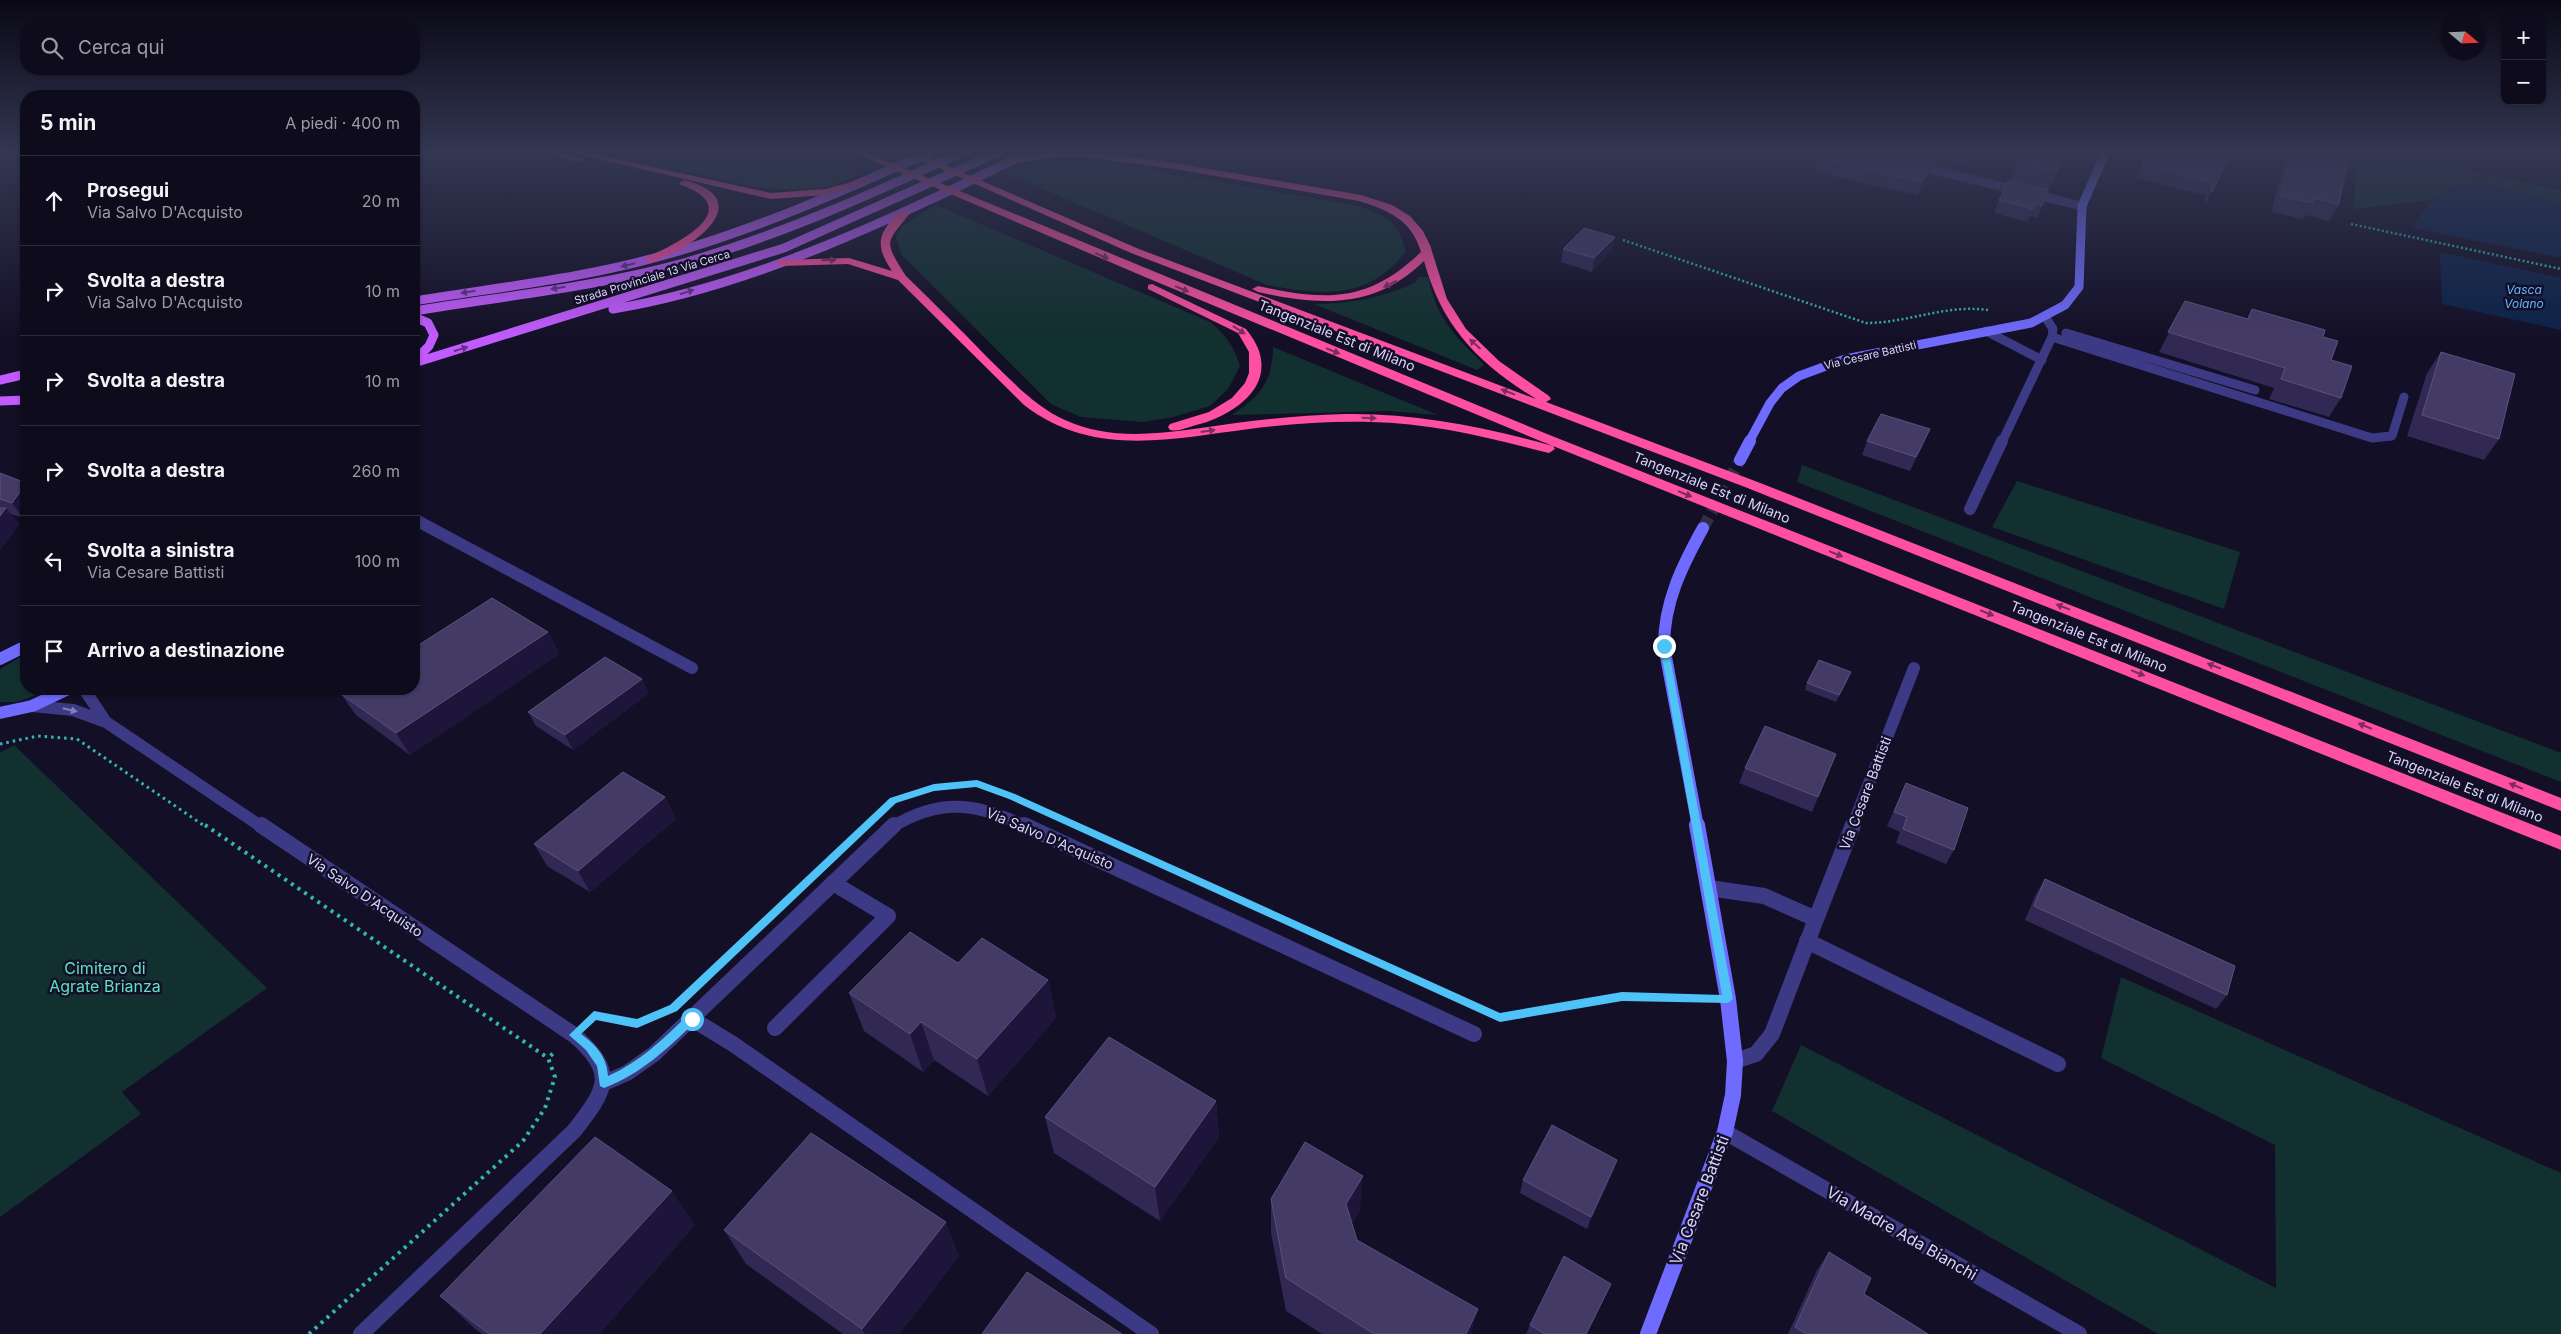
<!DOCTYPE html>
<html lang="it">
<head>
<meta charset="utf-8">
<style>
	:root { --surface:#0e0b1c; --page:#171425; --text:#f1f3f6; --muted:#9b9ba3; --line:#2e2b3b }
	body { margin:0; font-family:Inter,sans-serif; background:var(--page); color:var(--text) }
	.controls { position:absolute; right:15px; top:15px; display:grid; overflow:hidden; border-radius:10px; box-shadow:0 1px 4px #0004 }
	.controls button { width:45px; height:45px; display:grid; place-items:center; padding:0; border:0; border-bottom:1px solid var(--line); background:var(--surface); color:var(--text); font:25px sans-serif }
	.compass { position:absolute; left:2441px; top:15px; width:45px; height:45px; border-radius:50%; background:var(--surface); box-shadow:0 1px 4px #0004; rotate:109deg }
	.stop { position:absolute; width:15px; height:15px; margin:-11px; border:4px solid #4fc3f7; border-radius:50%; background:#fff }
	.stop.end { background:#4fc3f7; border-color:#fff; box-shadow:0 1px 5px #0008 }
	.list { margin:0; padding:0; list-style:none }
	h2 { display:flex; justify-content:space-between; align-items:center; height:65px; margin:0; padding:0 20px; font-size:21px }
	h2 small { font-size:16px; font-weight:400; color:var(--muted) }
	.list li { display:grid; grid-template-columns:32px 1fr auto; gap:15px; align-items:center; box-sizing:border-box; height:90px; padding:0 20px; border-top:1px solid var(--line) }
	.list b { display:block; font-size:19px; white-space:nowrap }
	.list p { margin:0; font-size:16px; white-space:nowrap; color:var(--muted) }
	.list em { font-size:16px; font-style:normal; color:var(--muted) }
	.icon { flex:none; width:28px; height:28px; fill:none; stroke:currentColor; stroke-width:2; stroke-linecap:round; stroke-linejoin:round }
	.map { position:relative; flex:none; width:2561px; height:1334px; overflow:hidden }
	.search { position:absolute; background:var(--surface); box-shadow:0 1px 4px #0004; left:20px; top:20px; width:400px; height:55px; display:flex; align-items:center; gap:12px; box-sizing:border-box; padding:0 18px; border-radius:20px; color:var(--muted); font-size:19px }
	.panel { position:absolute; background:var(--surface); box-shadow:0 1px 4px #0004; left:20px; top:90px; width:400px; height:605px; border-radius:20px }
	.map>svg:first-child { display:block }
	.green { fill:#12302f }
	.water { fill:#0c2248 }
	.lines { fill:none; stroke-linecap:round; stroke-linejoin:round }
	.secondary-tunnel { stroke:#312d47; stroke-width:12; stroke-dasharray:12 6; stroke-linecap:butt }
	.path-far2 { stroke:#2fb8b0; stroke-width:2.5; stroke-dasharray:2 2.5; stroke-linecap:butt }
	.path-far1 { stroke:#2fb8b0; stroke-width:3; stroke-dasharray:2.5 4; stroke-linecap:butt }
	.path { stroke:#2fb8b0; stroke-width:4; stroke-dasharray:3 5; stroke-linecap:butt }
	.lane-far2 { stroke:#3d3a85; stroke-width:9 }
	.lane-far1 { stroke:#3d3a85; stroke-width:12 }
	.lane { stroke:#3d3a85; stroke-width:16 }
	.street-far2 { stroke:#3d3a85; stroke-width:9 }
	.street-far1 { stroke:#3d3a85; stroke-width:12 }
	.street { stroke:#3d3a85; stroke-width:16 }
	.secondary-far2 { stroke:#6f6bff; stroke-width:9 }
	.secondary-far1 { stroke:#6f6bff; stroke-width:12 }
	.secondary { stroke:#6f6bff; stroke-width:16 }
	.primary { stroke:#c25bff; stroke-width:9 }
	.highway { fill:#ff4fa3; fill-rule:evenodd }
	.wall { fill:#312854 }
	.shaded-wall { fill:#1d163a }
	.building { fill:#433a66; stroke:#5a527e }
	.oneway { fill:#7d2c5e }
	.oneway2 { fill:#623188 }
	.oneway3 { fill:#837fbc }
	.route { fill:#4fc3f7 }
	.labels { text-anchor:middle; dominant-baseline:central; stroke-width:5; stroke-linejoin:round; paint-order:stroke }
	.far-street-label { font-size:11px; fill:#d9d4ff; stroke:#130f26 }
	.far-water-label { font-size:12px; font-style:italic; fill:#62b6ff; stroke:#130f26 }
	.street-label { font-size:14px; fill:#d9d4ff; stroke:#130f26 }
	.near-park-label { font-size:16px; fill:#5fe0c0; stroke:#130f26 }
	.near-street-label { font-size:16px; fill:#d9d4ff; stroke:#130f26 }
</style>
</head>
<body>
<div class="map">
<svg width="2561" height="1334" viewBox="0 0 2561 1334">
	<rect width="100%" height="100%" fill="#130f26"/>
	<path class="green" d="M 595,151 L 814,151 L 861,173 L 832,186 L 784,190 L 750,186 Z
		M 2359,151 L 2386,151 L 2386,153 L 2561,190 L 2561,203 L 2484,183 L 2456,185 L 2432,200 L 2353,209 Z
		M 1064,160 L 1093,161 L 1359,206 C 1388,217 1397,221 1406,251 C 1368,301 1323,295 1267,285 L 1003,172 L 1040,161 Z
		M 936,205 L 1210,322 C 1226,335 1234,346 1240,366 L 1228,389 L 1210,406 L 1173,417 L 1143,422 L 1081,417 L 1051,404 L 901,254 L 896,237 L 902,226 Z
		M 1419,277 L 1428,277 C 1437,320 1455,335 1484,365 L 1477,370 L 1314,304 C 1351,304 1381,298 1415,283 Z
		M 1273,347 L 1438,415 L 1388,411 L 1232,415 C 1261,395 1272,383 1273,347 Z
		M 1802,465 L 2561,753 L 2561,782 L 1797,482 Z
		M 2017,481 L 2240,552 L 2224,609 L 1992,527 Z
		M 26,654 L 26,689 L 53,689 L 17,702 L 0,702 L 0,669 Z
		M 14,745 L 267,988 L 122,1092 L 141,1114 L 0,1217 L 0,753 Z
		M 2121,977 L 2561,1173 L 2561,1334 L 2158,1334 L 1772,1111 L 1801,1045 L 2276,1288 L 2275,1145 L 2101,1058 Z"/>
	<path class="water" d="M 2484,183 L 2561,203 L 2561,258 L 2412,228 L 2432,200 L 2456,185 Z
		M 2440,252 L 2561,278 L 2561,330 L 2442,304 Z"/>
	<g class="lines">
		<path class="secondary-tunnel" d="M 1703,528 L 1740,460"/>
		<path class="path-far2" d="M 2351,224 L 2561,269
			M 1623,240 L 1866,323 C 1908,323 1946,304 1988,310"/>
		<path class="path-far1" d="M 0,744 L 38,736 L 77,739 L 206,827
			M 965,785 L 977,784 L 993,790"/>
		<path class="path" d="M 205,825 L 548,1058
			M 1473,1006 L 1500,1018 L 1623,997 L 1705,999
			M 590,1019 L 594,1015 L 637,1023 L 662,1013
			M 309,1334 L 523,1141 L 545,1108 L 555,1077 L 548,1058 L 556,1051"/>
		<path class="lane-far2" d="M 2066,333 L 2255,390
			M 2052,337 L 2372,438 L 2392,436 L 2404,397"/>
		<path class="lane-far1" d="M 414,519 L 692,668"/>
		<path class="lane" d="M 1807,941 L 2058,1064
			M 692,1019 L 733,1044 L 1151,1334
			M 775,1028 L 888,916 L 833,883"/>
		<path class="street-far2" d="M 1913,165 L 2082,206
			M 1986,331 L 2042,360
			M 2002,442 L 2052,337 L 2053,329 L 2046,318"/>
		<path class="street-far1" d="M 1970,509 L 2002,441
			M 84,689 L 106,722
			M 32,706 L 73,710 L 106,722 L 262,827
			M 892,827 C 941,797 977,803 1027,827
			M 1852,827 L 1914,668"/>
		<path class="street" d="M 261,825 L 574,1035 C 618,1073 606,1090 574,1131 L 361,1334
			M 1024,825 L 1474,1034
			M 1709,888 L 1764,896 L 1816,919 L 1772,1034 L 1756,1054 L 1735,1061
			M 1816,919 L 1853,825
			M 604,1083 L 627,1073 L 654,1054 L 894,825
			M 1725,1132 L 2079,1334"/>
		<path class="secondary-far2" d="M 1749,442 L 1770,403 L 1782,388 L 1799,376 L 1845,359 L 2031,323 L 2065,305 L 2079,287 L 2082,206 L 2106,151"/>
		<path class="secondary-far1" d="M 1740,460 L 1750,441
			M 0,659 L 26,646
			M 0,713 L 32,706 L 68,689
			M 1698,827 L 1664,646 C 1664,602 1682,566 1703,528"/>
		<path class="secondary" d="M 1648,1334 L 1725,1132 L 1733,1095 L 1735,1061 L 1728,999 L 1697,825"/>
		<path class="primary" d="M 414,301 C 500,287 588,278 672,253 C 762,227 847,189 933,151
			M 613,309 C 755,286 903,214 1031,151
			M 414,311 C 505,296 598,287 687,262 C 783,234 874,193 965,151
			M 414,317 L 428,323 L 434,335 L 429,346 L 414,361
			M 414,363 L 784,248 L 1001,151
			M 0,380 L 26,374
			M 0,401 L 26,400"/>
		<path class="highway" d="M 537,151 L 554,151 L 584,159 L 579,162 Z
			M 564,151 L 581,151 L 771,193 L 826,189 L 866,178 L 871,181 L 826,195 L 771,199 Z
			M 850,151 L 863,151 L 1547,434 L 2561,836 L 2561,850 L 1538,440 L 1145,277 Z
			M 901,151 L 913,151 L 1139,249 L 1536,399 C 1478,363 1442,327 1424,261 C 1375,309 1321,306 1258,292 L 1252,289 L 1258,286 C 1326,301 1368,303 1421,252 C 1412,220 1388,210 1359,201 L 1175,169 L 1086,157 L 1056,157 L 1013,163 L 1008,160 L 1013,157 L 1056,151 L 1086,151 L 1175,163 L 1361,195 L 1392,205 L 1410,216 L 1423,231 L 1430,245 L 1447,299 L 1466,329 L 1499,361 L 1549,396 L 1551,399 L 1546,402 L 1755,481 L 2561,798 L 2561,811 L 1745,487 L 1131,253 Z
			M 684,180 C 751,197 707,238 669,255 C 662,258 655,263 647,261 L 647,257 C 677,244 748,209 681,185 L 679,183 Z
			M 905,210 L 910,213 C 886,244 883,240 906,276 C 933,302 960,329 986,356 C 1010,379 1034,406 1065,420 C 1118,445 1181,430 1236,423 C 1272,418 1309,415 1345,414 C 1416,413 1485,427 1553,446 L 1555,449 L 1549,453 C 1490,438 1432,423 1370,422 C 1330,421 1289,424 1249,429 C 1170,439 1093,458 1024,405 L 898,280 L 848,264 L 780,266 L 775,263 L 780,260 L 849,258 L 892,271 C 880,253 875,240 890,222 C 894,217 899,212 905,210 Z
			M 1152,284 L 1246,329 C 1284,375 1246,410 1200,424 C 1191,426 1179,432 1170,430 L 1168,427 L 1170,424 L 1209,412 L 1232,398 L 1245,383 L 1249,373 L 1249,352 L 1238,333 L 1148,289 L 1148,285 Z"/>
	</g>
	<path class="wall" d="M 1825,151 L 1974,151 L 1967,164 L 1938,157 L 1935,164 L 1932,164 L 1928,176 L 1917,195 L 1816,172 L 1819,159 Z
		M 2022,151 L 2066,151 L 2037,218 L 2030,216 L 2027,222 L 1994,213 L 1999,200 L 2009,181 Z
		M 2149,151 L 2232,151 L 2205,205 L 2205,195 L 2136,178 Z
		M 2288,151 L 2355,151 L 2354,160 L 2345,176 L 2344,176 L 2339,204 L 2329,221 L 2305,215 L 2303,219 L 2271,212 Z
		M 1615,237 L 1612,250 L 1592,272 L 1561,262 L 1563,249 Z
		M 2185,301 L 2247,319 L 2252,309 L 2323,337 L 2331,360 L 2341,398 L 2329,417 L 2269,399 L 2274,388 L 2159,352 Z
		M 2441,352 L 2499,439 L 2484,460 L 2407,436 L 2427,373 Z
		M 1867,441 L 1924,444 L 1910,471 L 1862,455 Z
		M 0,473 L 26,483 L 26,514 L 23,518 L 11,514 L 19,524 L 0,550 Z
		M 548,632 L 559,654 L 410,755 L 356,715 L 341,694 Z
		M 642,679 L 649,693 L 573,750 L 536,726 L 528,712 Z
		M 1848,679 L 1836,702 L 1805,690 L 1807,683 Z
		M 1836,754 L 1812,812 L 1739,783 L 1745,768 Z
		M 1906,783 L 1954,850 L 1946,864 L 1896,843 L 1900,832 L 1887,826 Z
		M 665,797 L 676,819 L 590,892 L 547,866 L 534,844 Z
		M 2045,879 L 2227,995 L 2216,1009 L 2025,920 L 2036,894 Z
		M 958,963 L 1048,980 L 1056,1018 L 988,1096 L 934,1060 L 923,1072 L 864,1031 L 849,993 Z
		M 1216,1101 L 1219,1137 L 1160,1221 L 1054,1153 L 1045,1117 Z
		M 1617,1160 L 1613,1172 L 1587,1229 L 1520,1193 L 1523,1180 Z
		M 1271,1199 L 1360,1211 L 1352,1224 L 1357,1240 L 1471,1334 L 1322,1334 L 1286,1311 L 1271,1233 Z
		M 695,1225 L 599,1334 L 482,1334 L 474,1328 L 440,1296 Z
		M 724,1230 L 959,1256 L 899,1334 L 843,1334 L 746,1264 Z
		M 1829,1252 L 1864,1294 L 1928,1334 L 1788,1334 L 1817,1270 Z
		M 1611,1284 L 1587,1334 L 1526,1334 L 1530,1325 Z"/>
	<path class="shaded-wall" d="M 1939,151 L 1941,151 L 1938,157 L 1935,164 Z
		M 1971,151 L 1974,151 L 1967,164 Z
		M 1932,163 L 1928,176 L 1917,195 L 1922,182 Z
		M 1615,237 L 1612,250 L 1592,272 L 1594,258 Z
		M 1930,429 L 1924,444 L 1910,471 L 1916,457 Z
		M 26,484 L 26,514 L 23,518 L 12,503 Z
		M 6,508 L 19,524 L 0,550 L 0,516 Z
		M 548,632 L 559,654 L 410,755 L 396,733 Z
		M 642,679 L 649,693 L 573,750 L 565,735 Z
		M 665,797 L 676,819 L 590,892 L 578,871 Z
		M 1048,980 L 1056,1018 L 988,1096 L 977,1059 Z
		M 921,1022 L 934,1060 L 923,1072 L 910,1034 Z
		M 1216,1101 L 1219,1137 L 1160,1221 L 1155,1187 Z
		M 1617,1160 L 1613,1172 L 1587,1229 L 1591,1217 Z
		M 1363,1176 L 1360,1211 L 1344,1238 L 1346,1204 Z
		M 672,1191 L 695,1225 L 599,1334 L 540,1334 Z
		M 946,1222 L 959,1256 L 899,1334 L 865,1334 L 862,1329 Z
		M 1611,1284 L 1587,1334 L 1586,1334 Z
		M 1478,1309 L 1471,1334 L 1466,1334 Z"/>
	<path class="building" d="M 1825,151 L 1878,151 L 1932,163 L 1922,182 L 1819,159 Z
		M 2022,151 L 2065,151 L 2056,172 L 2016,163 Z
		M 2150,151 L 2232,151 L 2212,192 L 2211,182 L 2142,165 Z
		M 2292,151 L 2355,151 L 2354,160 L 2348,159 L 2339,204 L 2313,198 L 2312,203 L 2280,196 Z
		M 2008,181 L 2048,190 L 2042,205 L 2036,203 L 2033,209 L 1999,200 Z
		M 1584,228 L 1615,237 L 1594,258 L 1563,249 Z
		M 2185,301 L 2248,319 L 2252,309 L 2325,330 L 2323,337 L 2338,341 L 2331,360 L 2352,366 L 2341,398 L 2281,379 L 2285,368 L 2168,332 Z
		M 2441,352 L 2515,374 L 2499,439 L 2422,415 Z
		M 1881,414 L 1930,429 L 1916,457 L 1867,441 Z
		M 0,473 L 26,483 L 12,503 L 0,499 Z
		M 0,508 L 6,508 L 0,516 Z
		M 492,598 L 548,632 L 396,733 L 341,694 L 349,689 L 414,689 L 414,648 Z
		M 605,657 L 642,679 L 565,735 L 528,712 Z
		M 1819,660 L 1851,672 L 1839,695 L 1807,683 Z
		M 1765,726 L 1836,754 L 1818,797 L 1745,768 Z
		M 623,772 L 665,797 L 578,871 L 534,844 Z
		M 1906,783 L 1968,808 L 1954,850 L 1903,829 L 1907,817 L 1894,812 Z
		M 2045,879 L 2235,966 L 2227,995 L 2034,906 Z
		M 910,932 L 958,963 L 982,938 L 1048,980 L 977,1059 L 921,1022 L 910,1034 L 849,993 Z
		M 1109,1037 L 1216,1101 L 1155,1187 L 1045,1117 Z
		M 1552,1125 L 1617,1160 L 1591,1217 L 1523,1180 Z
		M 811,1133 L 946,1222 L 862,1329 L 724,1230 Z
		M 595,1137 L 672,1191 L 540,1334 L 489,1334 L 440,1296 Z
		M 1305,1142 L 1363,1176 L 1346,1204 L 1357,1240 L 1478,1309 L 1466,1334 L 1374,1334 L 1286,1278 L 1271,1199 Z
		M 1829,1252 L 1871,1278 L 1864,1294 L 1928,1334 L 1806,1334 L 1795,1327 Z
		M 1564,1256 L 1611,1284 L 1586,1334 L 1545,1334 L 1530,1325 Z
		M 1027,1272 L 1122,1334 L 982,1334 Z"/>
	<defs><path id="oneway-solid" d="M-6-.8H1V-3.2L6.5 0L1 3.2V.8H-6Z" transform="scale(1.25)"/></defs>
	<g class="oneway">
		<use href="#oneway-solid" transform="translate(1102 256) rotate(23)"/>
		<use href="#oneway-solid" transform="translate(829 260) rotate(-1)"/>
		<use href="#oneway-solid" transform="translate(1390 284) rotate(154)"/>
		<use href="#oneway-solid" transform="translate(1182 289) rotate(22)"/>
		<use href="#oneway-solid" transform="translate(1239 330) rotate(34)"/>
		<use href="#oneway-solid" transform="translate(1475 344) rotate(-138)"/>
		<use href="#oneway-solid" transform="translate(1333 351) rotate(22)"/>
		<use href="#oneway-solid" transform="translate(1508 392) rotate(-159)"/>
		<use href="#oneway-solid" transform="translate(1369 418) rotate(2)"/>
		<use href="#oneway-solid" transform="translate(1208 431) rotate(-8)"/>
		<use href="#oneway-solid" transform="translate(1685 494) rotate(22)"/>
		<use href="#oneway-solid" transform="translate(1836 554) rotate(22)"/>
		<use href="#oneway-solid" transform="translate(2063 607) rotate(-159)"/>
		<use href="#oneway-solid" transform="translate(1987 613) rotate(22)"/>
		<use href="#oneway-solid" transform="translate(2214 666) rotate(-159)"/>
		<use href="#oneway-solid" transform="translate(2138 673) rotate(22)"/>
		<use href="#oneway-solid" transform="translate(2365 726) rotate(-158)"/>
		<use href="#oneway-solid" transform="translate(2516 786) rotate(-158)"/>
	</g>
	<g class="oneway2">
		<use href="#oneway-solid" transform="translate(628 265) rotate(167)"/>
		<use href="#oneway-solid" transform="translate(558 288) rotate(171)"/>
		<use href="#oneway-solid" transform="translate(468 292) rotate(171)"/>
		<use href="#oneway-solid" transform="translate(687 292) rotate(-17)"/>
		<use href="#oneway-solid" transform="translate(461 349) rotate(-17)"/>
	</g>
	<use class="oneway3" href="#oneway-solid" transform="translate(70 710) rotate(13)"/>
	<linearGradient id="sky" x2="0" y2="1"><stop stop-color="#0a0815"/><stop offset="0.45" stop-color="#333752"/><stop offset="1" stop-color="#333752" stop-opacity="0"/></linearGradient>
	<rect width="2561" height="338" fill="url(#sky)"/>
	<path class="route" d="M 1664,643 L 1668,646 L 1733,999 L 1728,1003 L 1622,1001 L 1500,1022 L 1009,799 L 976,787 L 934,791 L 896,803 L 677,1011 L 637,1028 L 596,1020 L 581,1034 C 596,1045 607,1057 608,1076 C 640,1062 663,1039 688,1015 L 695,1015 L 695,1022 C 667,1049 641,1074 604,1088 L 600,1086 L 597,1066 L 586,1050 L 569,1035 L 594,1011 L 637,1019 L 670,1005 L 890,798 L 934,784 L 977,780 L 1015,794 L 1500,1013 L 1622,992 L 1722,995 L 1660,646 Z"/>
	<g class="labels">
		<g class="far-street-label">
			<text transform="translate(652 277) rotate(-17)">Strada Provinciale 13 Via Cerca</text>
			<text transform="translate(1870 355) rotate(-13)">Via Cesare Battisti</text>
		</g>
		<g class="far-water-label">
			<text x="2524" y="289">Vasca<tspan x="2524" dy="14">Volano</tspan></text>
		</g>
		<g class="street-label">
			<text transform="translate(1337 335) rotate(22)">Tangenziale Est di Milano</text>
			<text transform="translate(1712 487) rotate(22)">Tangenziale Est di Milano</text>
			<text transform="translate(2089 636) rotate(22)">Tangenziale Est di Milano</text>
			<text transform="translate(2465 786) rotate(22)">Tangenziale Est di Milano</text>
			<text transform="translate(1865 793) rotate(-69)">Via Cesare Battisti</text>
			<text transform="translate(1050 838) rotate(23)">Via Salvo D'Acquisto</text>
			<text transform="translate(365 895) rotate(34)">Via Salvo D'Acquisto</text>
		</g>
		<g class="near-park-label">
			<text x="105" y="968">Cimitero di<tspan x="105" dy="18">Agrate Brianza</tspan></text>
		</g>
		<g class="near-street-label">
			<text transform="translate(1699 1200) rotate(-69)">Via Cesare Battisti</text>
			<text transform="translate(1902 1233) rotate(30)">Via Madre Ada Bianchi</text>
		</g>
	</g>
</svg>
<div class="controls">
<button>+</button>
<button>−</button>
</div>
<svg class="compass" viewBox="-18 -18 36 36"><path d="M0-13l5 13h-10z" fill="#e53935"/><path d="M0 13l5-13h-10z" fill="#9b9ba3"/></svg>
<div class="stop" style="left:692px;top:1019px"></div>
<div class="stop end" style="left:1664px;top:646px"></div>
<div class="search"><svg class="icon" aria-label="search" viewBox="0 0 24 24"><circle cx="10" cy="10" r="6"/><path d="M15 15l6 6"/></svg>Cerca qui</div>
<section class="panel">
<h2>5 min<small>A piedi · 400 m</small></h2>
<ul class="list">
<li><svg class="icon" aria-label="ahead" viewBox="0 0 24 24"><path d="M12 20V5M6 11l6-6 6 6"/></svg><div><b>Prosegui</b><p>Via Salvo D'Acquisto</p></div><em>20 m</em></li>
<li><svg class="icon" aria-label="right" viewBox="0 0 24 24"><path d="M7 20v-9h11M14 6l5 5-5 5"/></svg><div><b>Svolta a destra</b><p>Via Salvo D'Acquisto</p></div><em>10 m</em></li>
<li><svg class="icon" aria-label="right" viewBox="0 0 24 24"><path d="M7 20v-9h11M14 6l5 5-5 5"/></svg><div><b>Svolta a destra</b></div><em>10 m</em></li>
<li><svg class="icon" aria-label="right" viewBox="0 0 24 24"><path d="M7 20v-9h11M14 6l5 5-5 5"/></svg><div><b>Svolta a destra</b></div><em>260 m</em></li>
<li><svg class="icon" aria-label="left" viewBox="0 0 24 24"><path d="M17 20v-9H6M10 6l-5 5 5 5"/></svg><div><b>Svolta a sinistra</b><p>Via Cesare Battisti</p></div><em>100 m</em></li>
<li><svg class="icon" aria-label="arrive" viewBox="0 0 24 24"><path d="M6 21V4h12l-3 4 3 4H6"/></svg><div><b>Arrivo a destinazione</b></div></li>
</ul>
</section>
</div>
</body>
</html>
